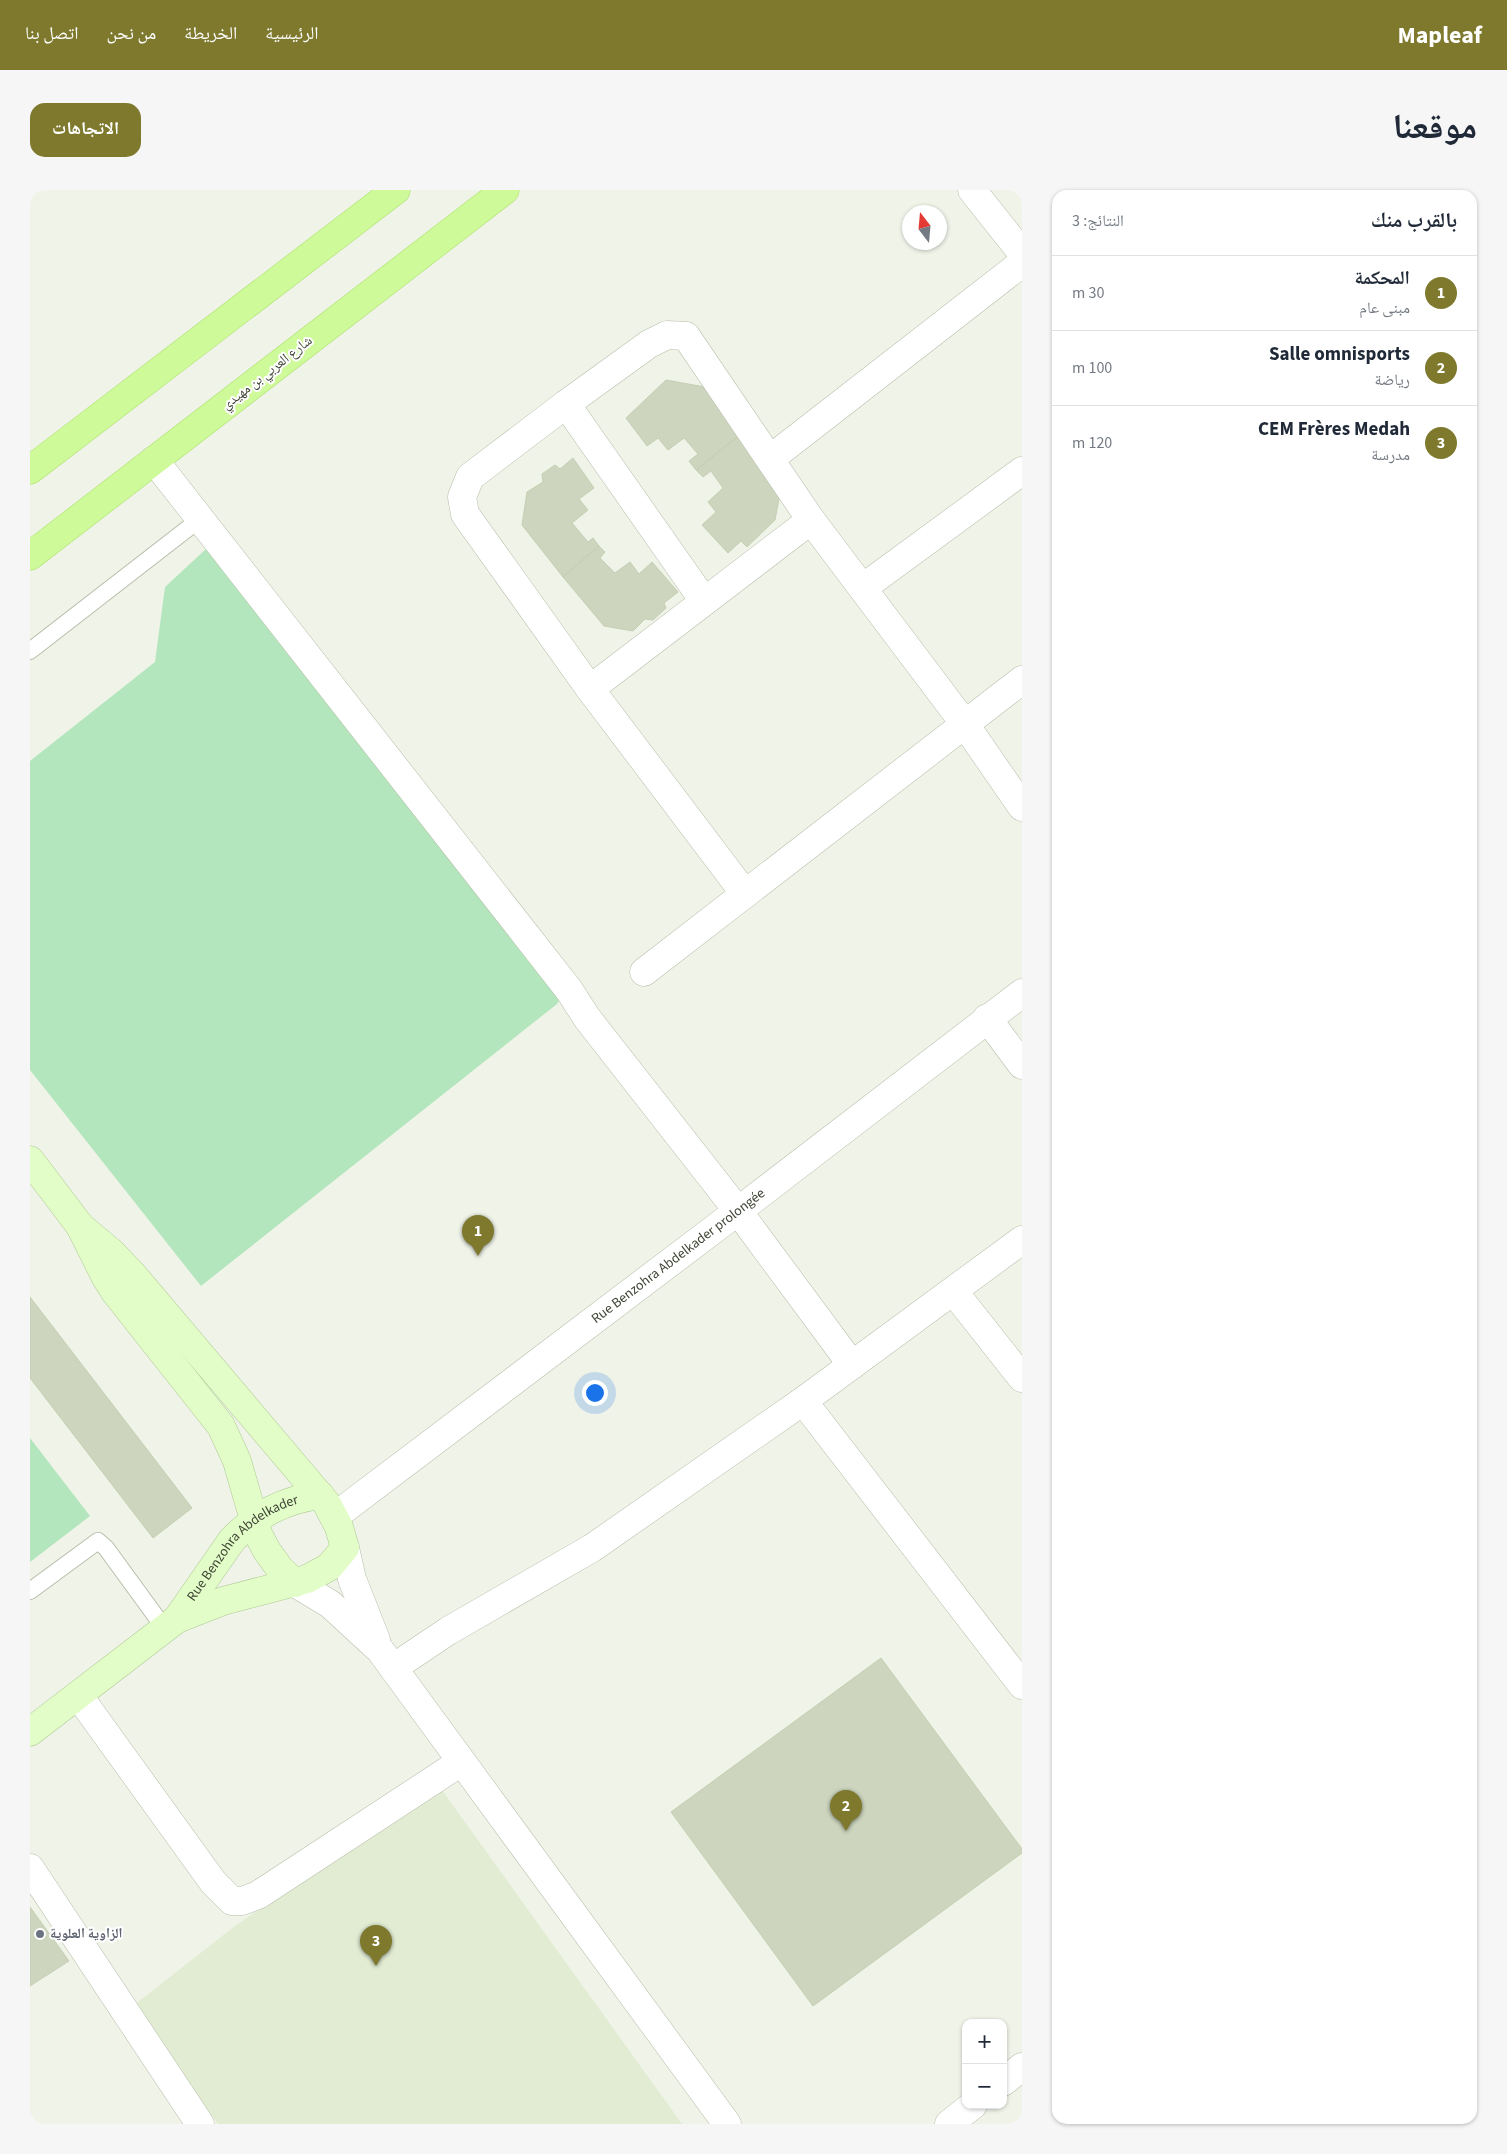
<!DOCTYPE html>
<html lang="ar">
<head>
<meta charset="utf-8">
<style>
	:root { --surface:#fff; --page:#f6f6f7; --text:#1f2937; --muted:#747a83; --line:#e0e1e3; --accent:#7e792d }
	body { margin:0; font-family:"Source Sans 3","Noto Naskh Arabic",sans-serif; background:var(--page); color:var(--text); direction:rtl }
	.controls { position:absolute; right:15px; bottom:15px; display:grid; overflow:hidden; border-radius:10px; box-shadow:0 1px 4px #0004 }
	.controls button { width:45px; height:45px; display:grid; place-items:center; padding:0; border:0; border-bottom:1px solid var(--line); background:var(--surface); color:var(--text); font:25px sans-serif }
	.compass { position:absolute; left:872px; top:15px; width:45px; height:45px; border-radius:50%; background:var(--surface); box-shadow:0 1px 4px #0004; rotate:344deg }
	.you { position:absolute; left:564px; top:1202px; width:18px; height:18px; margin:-12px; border:4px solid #fff; border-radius:50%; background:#1a73e8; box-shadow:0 0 0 8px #1a73e833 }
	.badge { display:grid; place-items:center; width:32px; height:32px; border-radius:50%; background:var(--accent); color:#fff; font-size:16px; font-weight:700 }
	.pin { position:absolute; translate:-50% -41px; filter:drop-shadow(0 1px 2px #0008) }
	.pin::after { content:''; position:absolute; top:26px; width:18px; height:15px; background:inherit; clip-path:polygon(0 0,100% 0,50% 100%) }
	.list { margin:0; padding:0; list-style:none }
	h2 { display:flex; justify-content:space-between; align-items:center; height:65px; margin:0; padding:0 20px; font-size:21px }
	h2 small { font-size:16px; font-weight:400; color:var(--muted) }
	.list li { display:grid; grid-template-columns:32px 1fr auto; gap:15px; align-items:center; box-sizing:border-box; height:75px; padding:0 20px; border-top:1px solid var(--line) }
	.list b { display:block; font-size:19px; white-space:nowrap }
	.list p { margin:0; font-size:16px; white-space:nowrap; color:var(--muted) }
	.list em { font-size:16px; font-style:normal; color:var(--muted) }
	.map { position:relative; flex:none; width:992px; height:1934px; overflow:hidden; direction:ltr; border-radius:15px }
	header { display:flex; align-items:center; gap:30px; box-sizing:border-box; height:70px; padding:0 25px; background:var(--accent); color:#fff }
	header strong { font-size:24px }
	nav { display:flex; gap:28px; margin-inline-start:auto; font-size:18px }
	.intro { display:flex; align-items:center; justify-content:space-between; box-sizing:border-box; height:120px; padding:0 30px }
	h1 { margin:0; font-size:35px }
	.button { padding:12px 22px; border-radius:15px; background:var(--accent); color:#fff; font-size:18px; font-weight:700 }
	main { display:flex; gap:30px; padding:0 30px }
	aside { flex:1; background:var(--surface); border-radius:15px; box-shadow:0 1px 4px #0004 }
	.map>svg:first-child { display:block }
	.education { fill:#e1ecd3 }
	.green { fill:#b3e6bc }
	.building { fill:#cdd5be; stroke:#c5cfb2 }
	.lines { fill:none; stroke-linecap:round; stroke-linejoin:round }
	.lane-casing { stroke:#b7bfab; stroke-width:18 }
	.street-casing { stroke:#b7bfab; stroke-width:29 }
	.secondary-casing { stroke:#afc993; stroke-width:29 }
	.primary-casing { stroke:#ace06a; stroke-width:29 }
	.lane { stroke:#fff; stroke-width:16 }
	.street { stroke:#fff; stroke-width:28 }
	.secondary { stroke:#e3fdc9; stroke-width:28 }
	.primary { stroke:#cffa9a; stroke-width:28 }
	.worship-dot { fill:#6b7280; stroke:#fff; stroke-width:2 }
	.labels { text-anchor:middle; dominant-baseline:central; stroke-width:4; stroke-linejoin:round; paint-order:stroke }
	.street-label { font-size:14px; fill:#414737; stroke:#fff }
	.worship-label { font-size:14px; font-weight:bold; fill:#5b616d; stroke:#fff; text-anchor:start }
</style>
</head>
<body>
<header>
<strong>Mapleaf</strong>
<nav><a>الرئيسية</a><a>الخريطة</a><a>من نحن</a><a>اتصل بنا</a></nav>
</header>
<div class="intro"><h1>موقعنا</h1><a class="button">الاتجاهات</a></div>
<main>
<aside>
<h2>بالقرب منك<small>النتائج: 3</small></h2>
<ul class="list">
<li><span class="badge">1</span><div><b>المحكمة</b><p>مبنى عام</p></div><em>30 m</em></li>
<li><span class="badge">2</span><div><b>Salle omnisports</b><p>رياضة</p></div><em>100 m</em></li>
<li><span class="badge">3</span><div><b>CEM Frères Medah</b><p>مدرسة</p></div><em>120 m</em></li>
</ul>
</aside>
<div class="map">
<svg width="992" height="1934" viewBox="0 0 992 1934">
	<rect width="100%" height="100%" fill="#eff3e8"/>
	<path class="education" d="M 409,1596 L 652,1934 L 188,1934 L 103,1816 L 205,1736 Z"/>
	<path class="green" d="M 176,359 L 535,800 L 527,814 L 171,1096 L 0,880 L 0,571 L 125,472 L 135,397 Z
		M 0,1248 L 60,1326 L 0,1372 Z"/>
	<path class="building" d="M 636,190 L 675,197 L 711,244 L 666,280 L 659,271 L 668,264 L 654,248 L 638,260 L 628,248 L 617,256 L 596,228 Z
		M 711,244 L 751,298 L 745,330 L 717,357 L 711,351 L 698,363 L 672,335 L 686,322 L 678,312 L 693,298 L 681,281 L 673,287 L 666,280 Z
		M 543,268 L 564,298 L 549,309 L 558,320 L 542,333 L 558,352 L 563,348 L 569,356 L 533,387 L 492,335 L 497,302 L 513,292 L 512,284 L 525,275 L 530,279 Z
		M 569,356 L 575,362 L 570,368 L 585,383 L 600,372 L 609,384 L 622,372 L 648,402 L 634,413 L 636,418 L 623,430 L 615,429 L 603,441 L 574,436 L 533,387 Z
		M 0,1107 L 162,1318 L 123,1348 L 0,1188 Z
		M 851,1468 L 992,1659 L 992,1663 L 783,1816 L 641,1622 Z
		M 0,1717 L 39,1771 L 0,1796 Z"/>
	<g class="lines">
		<g class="lane-casing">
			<path id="lane" d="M 0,461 L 170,329
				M 0,1401 L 68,1351 L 76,1358 L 135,1439"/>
		</g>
		<g class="street-casing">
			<g id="street">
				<path d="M 942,0 L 992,63"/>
				<path d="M 536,214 L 674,411"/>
				<path d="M 740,269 L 992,73"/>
				<path d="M 124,270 L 539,800 L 557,828 L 708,1021 L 822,1175"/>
				<path d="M 834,397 L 992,281"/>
				<path d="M 560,499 L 781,330"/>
				<path d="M 715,704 L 560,499 L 435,324 L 432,307 L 440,287 L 536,214 L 619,154 L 637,145 L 656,146 L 781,330 L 934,533 L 992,617"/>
				<path d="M 614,782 L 992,490"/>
				<path d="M 957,828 L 992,875"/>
				<path d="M 924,1102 L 992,1188"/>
				<path d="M 773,1211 L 992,1495"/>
				<path id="s1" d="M 304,1327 L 708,1021 L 992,803"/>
				<path d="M 315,1358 L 322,1389 L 346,1450"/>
				<path d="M 265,1393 L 300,1414 L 350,1460 L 697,1934"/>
				<path d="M 363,1478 L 418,1441 L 562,1358 L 773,1211 L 992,1050"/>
				<path d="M 48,1505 L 183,1692 L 202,1711 L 212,1711 L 228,1705 L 431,1572"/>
				<path d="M 0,1678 L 170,1934"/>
				<path d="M 973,1892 L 992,1877"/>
				<path d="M 919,1934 L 943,1915"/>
			</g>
		</g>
		<g class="secondary-casing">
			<g id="secondary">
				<path d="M 0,970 L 50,1036 L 76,1088 L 85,1102 L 191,1236 L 207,1271 L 228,1344 L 237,1361 L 250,1379 L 265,1393"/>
				<path id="s2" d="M 147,1429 L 202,1350 C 227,1324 254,1310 290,1305"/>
				<path d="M 0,1542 L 147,1429 L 193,1411 L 277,1389 L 299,1377 L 315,1358 L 309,1337 L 297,1314 L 103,1085 L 81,1062 L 50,1036"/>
			</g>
		</g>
		<g class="primary-casing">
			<path id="primary" d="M 0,280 L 366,0
				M 0,366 L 475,0"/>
		</g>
		<use href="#lane" class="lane"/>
		<use href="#street" class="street"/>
		<use href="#secondary" class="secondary"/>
		<use href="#primary" class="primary"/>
	</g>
	<circle class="worship-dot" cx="10" cy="1744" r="5"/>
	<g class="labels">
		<g class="street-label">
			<text transform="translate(237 183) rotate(-38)">شارع العربي بن مهيدي</text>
			<text stroke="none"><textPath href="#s1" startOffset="432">Rue Benzohra Abdelkader prolongée</textPath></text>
			<text stroke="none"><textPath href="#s2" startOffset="99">Rue Benzohra Abdelkader</textPath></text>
		</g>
		<g class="worship-label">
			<text x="20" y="1744">الزاوية العلوية</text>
		</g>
	</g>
</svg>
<div class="controls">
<button>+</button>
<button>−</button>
</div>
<svg class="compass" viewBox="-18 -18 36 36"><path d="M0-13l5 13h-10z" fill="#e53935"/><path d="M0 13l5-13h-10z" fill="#747a83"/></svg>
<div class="you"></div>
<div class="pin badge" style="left:448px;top:1066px">1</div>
<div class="pin badge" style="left:816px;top:1641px">2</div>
<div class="pin badge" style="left:346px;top:1776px">3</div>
</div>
</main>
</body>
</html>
